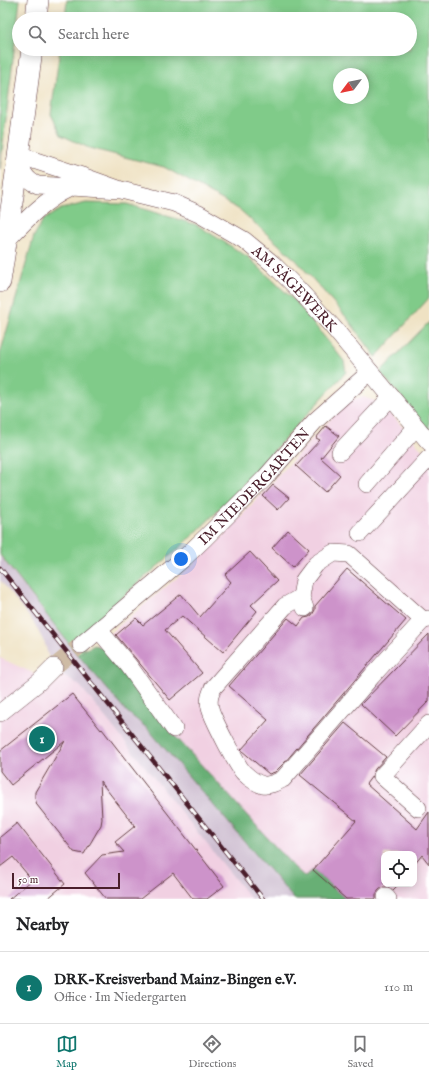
<!DOCTYPE html>
<html lang="en">
<head>
<meta charset="utf-8">
<style>
	:root { --surface:#fff; --page:#f2f2f2; --text:#202124; --muted:#757577; --line:#e0e0e0; --accent:#0f766e }
	body { margin:0; font-family:"IM FELL English",serif; background:var(--page); color:var(--text) }
	.controls { position:absolute; right:12px; bottom:12px; display:grid; overflow:hidden; border-radius:8px; box-shadow:0 2px 10px #0003 }
	.controls button { width:36px; height:36px; display:grid; place-items:center; padding:0; border:0; border-bottom:1px solid var(--line); background:var(--surface); color:var(--text); font:20px sans-serif }
	.compass { position:absolute; left:333px; top:68px; width:36px; height:36px; border-radius:50%; background:var(--surface); box-shadow:0 2px 10px #0003; rotate:238deg }
	.scale { position:absolute; left:12px; bottom:10px; width:108px; box-sizing:border-box; padding-left:4px; border:2px solid #4a1f2b; border-top:0; font-size:11px; line-height:14px; white-space:nowrap; color:#4a1f2b; -webkit-text-stroke:3px #fff; paint-order:stroke }
	.you { position:absolute; left:181px; top:559px; width:14px; height:14px; margin:-10px; border:3px solid #fff; border-radius:50%; background:#1a73e8; box-shadow:0 0 0 6px #1a73e833 }
	.badge { display:grid; place-items:center; width:26px; height:26px; border-radius:50%; background:var(--accent); color:#fff; font-size:13px; font-weight:700 }
	.pin { position:absolute; translate:-50% -50%; border:2px solid #fff; box-shadow:0 1px 4px #0006 }
	.list { margin:0; padding:0; list-style:none }
	h2 { display:flex; justify-content:space-between; align-items:center; height:52px; margin:0; padding:0 16px; font-size:17px }
	h2 small { font-size:13px; font-weight:400; color:var(--muted) }
	.list li { display:grid; grid-template-columns:26px 1fr auto; gap:12px; align-items:center; box-sizing:border-box; height:72px; padding:0 16px; border-top:1px solid var(--line) }
	.list b { display:block; font-size:15px; white-space:nowrap }
	.list p { margin:0; font-size:13px; white-space:nowrap; color:var(--muted) }
	.list em { font-size:13px; font-style:normal; color:var(--muted) }
	.icon { flex:none; width:22px; height:22px; fill:none; stroke:currentColor; stroke-width:2; stroke-linecap:round; stroke-linejoin:round }
	.map { position:relative; flex:none; width:429px; height:899px; overflow:hidden }
	.search { position:absolute; background:var(--surface); box-shadow:0 2px 10px #0003; left:12px; right:12px; top:12px; height:44px; display:flex; align-items:center; gap:10px; box-sizing:border-box; padding:0 14px; border-radius:22px; color:var(--muted); font-size:15px }
	.sheet { height:124px; background:var(--surface) }
	nav { display:flex; justify-content:space-around; align-items:center; box-sizing:border-box; height:56px; border-top:1px solid var(--line); background:var(--surface); font-size:11px; color:var(--muted) }
	nav a { display:grid; justify-items:center; gap:2px }
	nav .on { color:var(--accent) }
	.map>svg:first-child { display:block }
	.built { fill:#f1d0e2; fill-rule:evenodd }
	.industrial { fill:#cebed0 }
	.green { fill:#80cb89; stroke:#65755a; fill-rule:evenodd }
	.forest { fill:#68af75; stroke:#596750 }
	.building { fill:#cd93ca }
	.lines { fill:none; stroke-linecap:round; stroke-linejoin:round }
	.minor-tunnel { stroke:#cebba5; stroke-width:17; stroke-dasharray:17 8; stroke-linecap:butt }
	.minor-casing { stroke:#633c42; stroke-width:18 }
	.major-casing { stroke:#633c42; stroke-width:22 }
	.minor { stroke:#fff; stroke-width:17 }
	.major { stroke:#fff; stroke-width:21 }
	.rail-casing { stroke:#4a1f2b; stroke-width:4.5 }
	.rail { stroke:#fff; stroke-width:3; stroke-dasharray:9; stroke-linecap:butt }
	.labels { text-anchor:middle; dominant-baseline:central; stroke-width:3.5; stroke-linejoin:round; paint-order:stroke }
	.street-label { font-size:15px; fill:#4a1f2b; stroke:#fff }
</style>
</head>
<body>
<div class="map">
<svg width="429" height="899" viewBox="0 0 429 899">
	<rect width="100%" height="100%" fill="#fff"/>
	<filter id="ink" filterUnits="userSpaceOnUse"><feTurbulence type="fractalNoise" baseFrequency=".025" numOctaves="2"/><feDisplacementMap in="SourceGraphic" scale="8" xChannelSelector="R" yChannelSelector="G"/><feConvolveMatrix kernelMatrix="1 2 1 2 8 2 1 2 1" color-interpolation-filters="sRGB"/></filter>
	<filter id="wash" filterUnits="userSpaceOnUse"><feTurbulence type="fractalNoise" baseFrequency=".012" numOctaves="4" result="noise"/><feDisplacementMap in="SourceGraphic" scale="16" xChannelSelector="R" yChannelSelector="G"/><feGaussianBlur stdDeviation="0.9" result="paint"/><feColorMatrix in="noise" values="0 0 0 0 0 0 0 0 0 0 0 0 0 0 0 0 0 1.4 0 .05"/><feComposite in="paint" operator="in"/></filter>
	<g filter="url(#wash)">
		<rect width="100%" height="100%" fill="#efe2c3"/>
		<path class="built" d="M 363,397 L 383,404 L 429,458 L 429,899 L 0,899 L 0,658 L 55,683 L 104,638 L 191,566 L 221,538 L 348,400 ZM 384,854 L 414,854 L 414,884 L 384,884 Z"/>
		<path class="industrial" d="M 0,556 L 70,645 L 126,711 L 148,729 L 294,899 L 251,899 L 80,686 L 57,672 L 50,663 L 45,644 L 34,623 L 0,580 Z"/>
		<path class="green" d="M 0,0 L 20,0 L 0,169 Z
			M 67,0 L 429,0 L 429,298 L 376,357 L 347,318 L 296,260 L 240,210 L 164,167 L 89,148 L 61,135 L 51,114 L 60,49 L 410,49 L 410,19 L 65,19 ZM 339,74 L 363,74 L 363,98 L 339,98 Z
			M 86,203 L 127,204 L 197,225 L 248,257 L 296,302 L 344,361 L 346,372 L 227,502 L 184,544 L 138,583 L 84,632 L 84,650 L 78,655 L 0,555 L 0,354 L 34,236 L 43,220 L 61,209 Z
			M 429,322 L 429,430 L 380,372 Z"/>
		<path class="forest" d="M 94,645 L 105,648 L 167,727 L 294,867 L 305,877 L 313,870 L 346,899 L 294,899 L 148,729 L 126,711 L 78,655 L 84,650 Z"/>
		<g id="blocks">
			<path class="building" d="M 326,426 L 339,436 L 321,458 L 340,475 L 325,492 L 296,466 L 320,440 L 316,438 Z
				M 273,485 L 289,498 L 278,510 L 263,496 Z
				M 288,530 L 309,549 L 293,567 L 272,548 Z
				M 250,552 L 277,581 L 251,605 L 257,611 L 223,652 L 182,616 L 165,630 L 202,673 L 170,700 L 116,635 L 136,618 L 143,625 L 181,594 L 200,617 L 231,582 L 225,575 Z
				M 347,569 L 406,620 L 285,762 L 275,772 L 269,774 L 241,750 L 268,720 L 229,686 L 288,618 L 298,626 L 304,618 L 309,617 L 312,615 L 315,610 L 315,606 Z
				M 429,634 L 429,701 L 395,736 L 361,704 Z
				M 72,694 L 101,730 L 102,729 L 224,886 L 207,899 L 193,899 L 173,873 L 140,899 L 106,899 L 85,873 L 102,855 L 124,852 L 115,842 L 135,826 L 100,781 L 102,819 L 101,825 L 84,854 L 74,852 L 37,805 L 35,798 L 35,792 L 65,741 L 11,785 L 0,771 L 0,751 Z
				M 345,723 L 386,757 L 375,769 L 372,776 L 366,784 L 417,829 L 429,812 L 429,864 L 422,855 L 414,865 L 414,854 L 384,854 L 384,884 L 399,884 L 393,890 L 388,887 L 383,887 L 379,890 L 376,894 L 376,899 L 346,899 L 313,870 L 356,821 L 300,775 Z
				M 17,823 L 65,884 L 47,899 L 9,899 L 32,880 L 13,857 L 0,867 L 0,837 Z"/>
		</g>
	</g>
	<g filter="url(#ink)">
		<use href="#blocks" fill-opacity="0" stroke="#633c42" stroke-width="1"/>
		<g class="lines">
			<path class="minor-tunnel" d="M 54,667 L 81,645"/>
			<g class="minor-casing">
				<g id="minor">
					<path id="s1" d="M 121,190 L 38,185 C 24,180 21,169 18,155 L 82,176 L 121,190 L 174,203 L 199,214 L 244,240 L 273,264 L 298,289 L 332,326 L 429,442"/>
					<path d="M 7,240 C 26,220 44,200 70,188"/>
					<path d="M 340,452 L 391,397"/>
					<path d="M 367,484 L 410,434 L 417,428"/>
					<path d="M 360,533 L 429,458"/>
					<path d="M 301,597 L 285,606 L 213,688 C 210,695 208,700 210,708 C 212,717 238,768 244,773 C 249,778 256,783 263,785 C 270,786 277,782 283,779 L 372,676 L 423,620"/>
					<path d="M 305,608 L 301,597 L 304,580 L 316,564 L 333,553 L 349,554 L 423,620 L 429,619"/>
					<path d="M 99,630 L 129,666 L 174,729"/>
					<path id="s2" d="M 81,645 L 184,558 L 205,538 L 264,479 L 315,421 L 370,372"/>
					<path d="M 0,713 L 39,682 L 54,667"/>
					<path d="M 418,808 L 382,776 L 429,724"/>
					<path d="M 386,897 L 388,899"/>
				</g>
			</g>
			<g class="major-casing">
				<path id="major" d="M 36,19 L 38,0
					M 0,282 L 13,196 L 32,49"/>
			</g>
			<use href="#minor" class="minor"/>
			<use href="#major" class="major"/>
			<g class="rail-casing">
				<path id="rail" d="M 0,568 L 263,899"/>
			</g>
			<use href="#rail" class="rail"/>
		</g>
	</g>
	<g class="labels">
		<g class="street-label">
			<text stroke="none"><textPath href="#s1" startOffset="434">AM SÄGEWERK</textPath></text>
			<text stroke="none"><textPath href="#s2" startOffset="235">IM NIEDERGARTEN</textPath></text>
		</g>
	</g>
</svg>
<div class="controls">
<button><svg class="icon" aria-label="locate" viewBox="0 0 24 24"><circle cx="12" cy="12" r="6"/><path d="M12 2v4M12 18v4M2 12h4M18 12h4"/></svg></button>
</div>
<svg class="compass" viewBox="-18 -18 36 36"><path d="M0-13l5 13h-10z" fill="#e53935"/><path d="M0 13l5-13h-10z" fill="#757577"/></svg>
<div class="scale">50 m</div>
<div class="you"></div>
<div class="pin badge" style="left:42px;top:739px">1</div>
<div class="search"><svg class="icon" aria-label="search" viewBox="0 0 24 24"><circle cx="10" cy="10" r="6"/><path d="M15 15l6 6"/></svg>Search here</div>
</div>
<section class="sheet">
<h2>Nearby<small></small></h2>
<ul class="list">
<li><span class="badge">1</span><div><b>DRK-Kreisverband Mainz-Bingen e.V.</b><p>Office · Im Niedergarten</p></div><em>110 m</em></li>
</ul>
</section>
<nav>
<a class="on"><svg class="icon" aria-label="map" viewBox="0 0 24 24"><path d="M3 6l6-2 6 2 6-2v14l-6 2-6-2-6 2zM9 4v14M15 6v14"/></svg>Map</a>
<a><svg class="icon" aria-label="directions" viewBox="0 0 24 24"><path d="M12 3l9 9-9 9-9-9zM9 14v-3h6M13 9l2 2-2 2"/></svg>Directions</a>
<a><svg class="icon" aria-label="saved" viewBox="0 0 24 24"><path d="M7 4h10v16l-5-4-5 4z"/></svg>Saved</a>
</nav>
</body>
</html>
